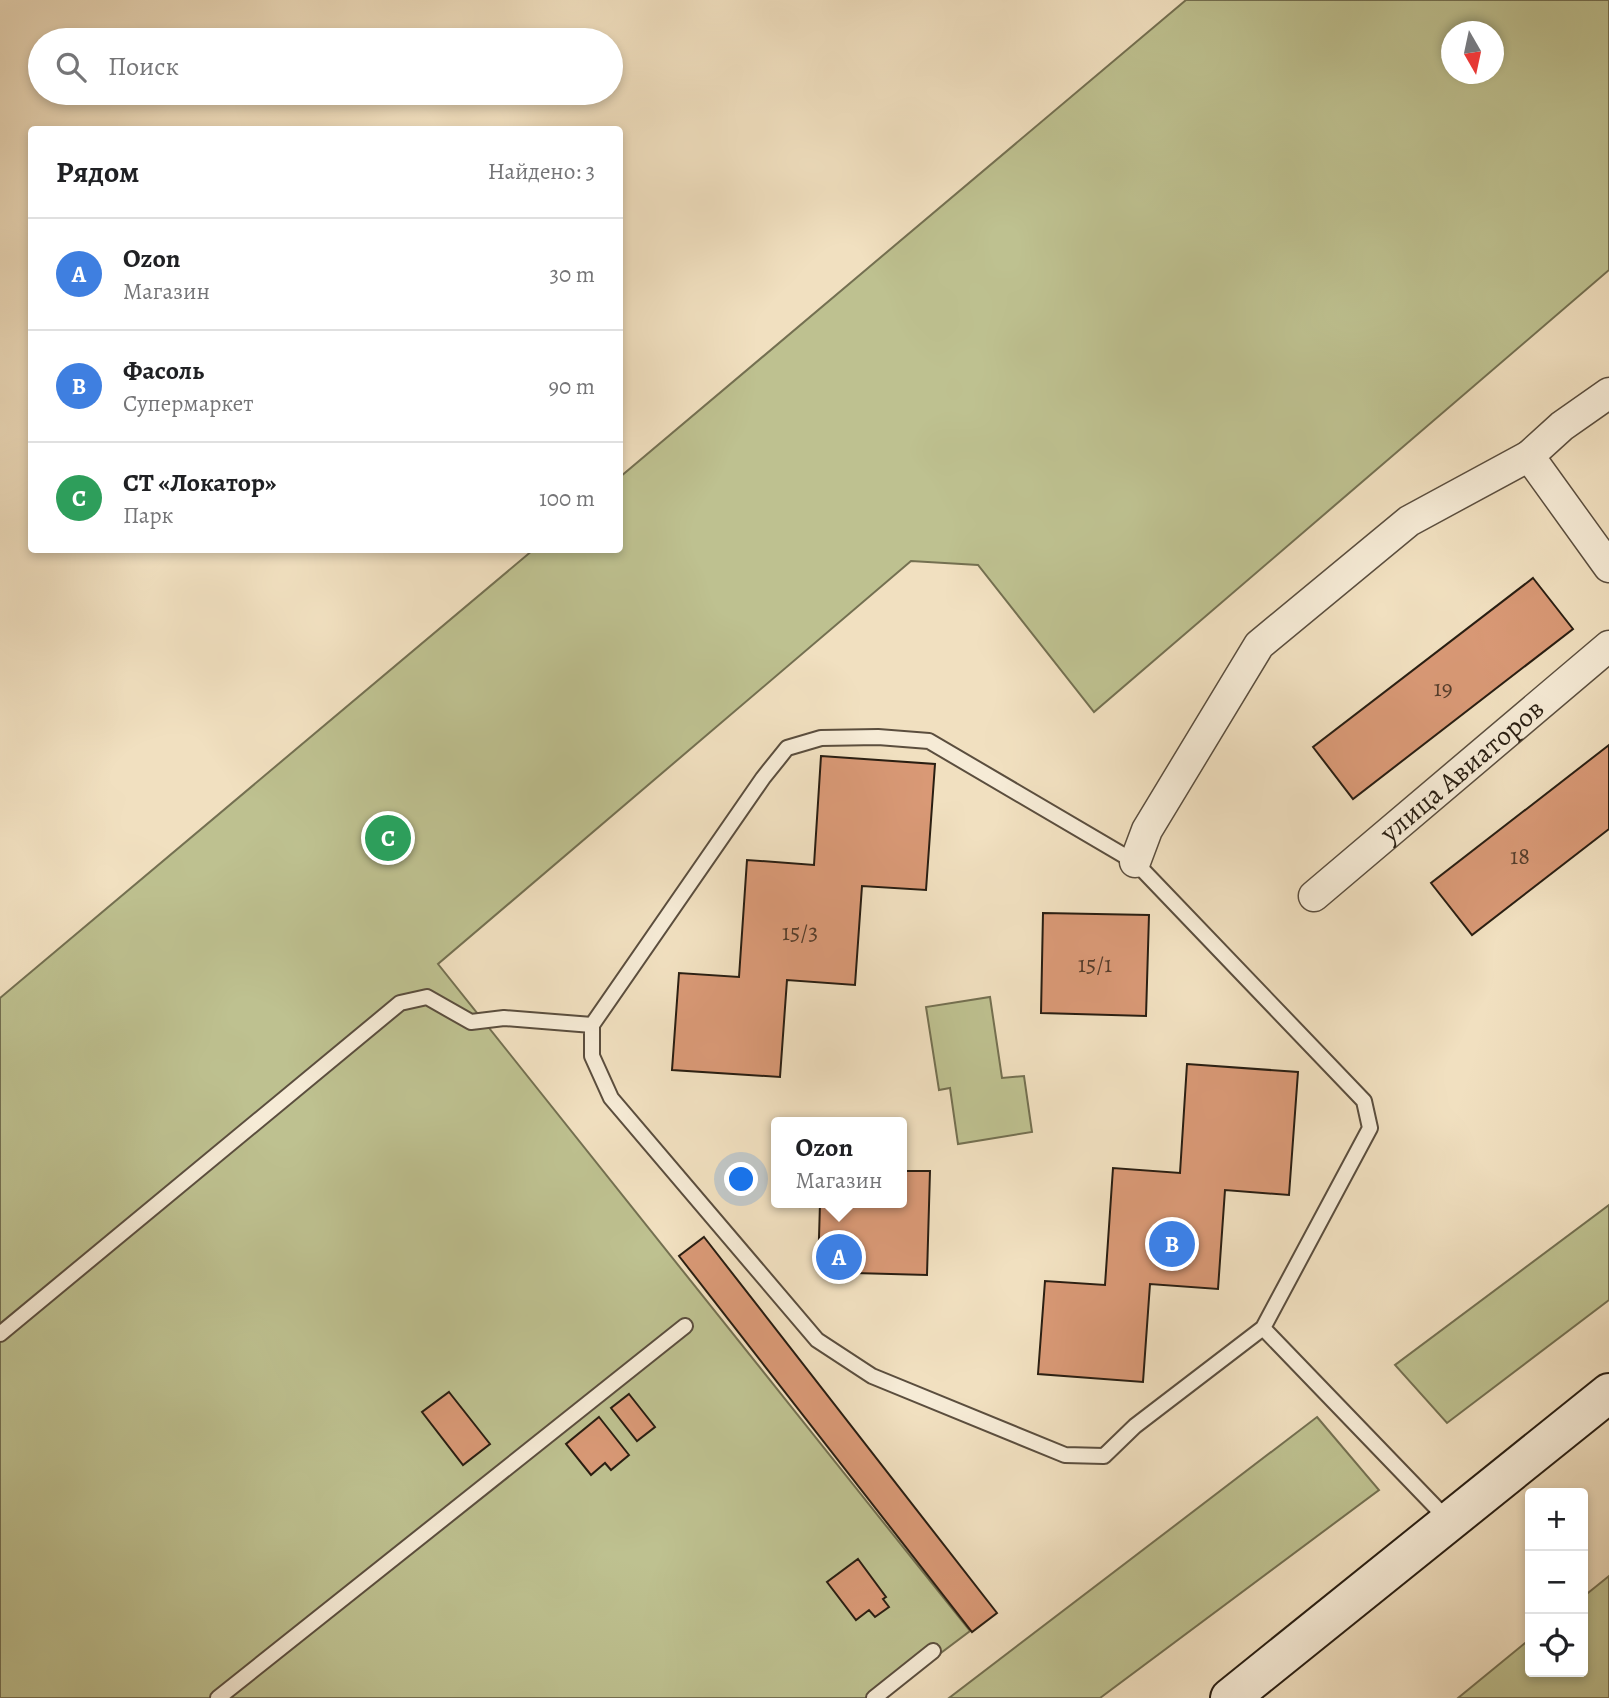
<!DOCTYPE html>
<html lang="ru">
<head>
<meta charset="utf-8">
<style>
	:root { --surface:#fff; --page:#f2f2f2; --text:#202124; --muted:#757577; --line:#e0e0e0; --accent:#7c3aed }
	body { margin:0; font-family:Alegreya,serif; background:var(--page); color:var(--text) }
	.controls { position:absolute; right:21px; bottom:21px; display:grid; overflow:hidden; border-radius:7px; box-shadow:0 4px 10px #0003 }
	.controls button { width:63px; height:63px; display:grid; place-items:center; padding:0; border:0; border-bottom:2px solid var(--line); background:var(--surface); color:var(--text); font:35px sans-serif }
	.compass { position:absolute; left:1441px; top:21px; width:63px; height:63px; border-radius:50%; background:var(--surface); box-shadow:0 4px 10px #0003; rotate:171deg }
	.you { position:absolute; left:742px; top:1180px; width:24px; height:24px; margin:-18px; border:5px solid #fff; border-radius:50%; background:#1a73e8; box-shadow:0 0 0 10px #1a73e833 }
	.badge { display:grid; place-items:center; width:46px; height:46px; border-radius:50%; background:var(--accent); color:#fff; font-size:23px; font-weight:700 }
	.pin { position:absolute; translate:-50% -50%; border:4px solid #fff; box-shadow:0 2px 7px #0006 }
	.popup { position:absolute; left:771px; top:1117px; width:136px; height:91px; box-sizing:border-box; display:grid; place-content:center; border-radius:7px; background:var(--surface); filter:drop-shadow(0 2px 5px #0005); font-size:23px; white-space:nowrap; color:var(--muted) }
	.popup b { font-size:26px; color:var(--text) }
	.popup::after { content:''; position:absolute; left:50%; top:100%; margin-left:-14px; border:14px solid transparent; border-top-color:var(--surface) }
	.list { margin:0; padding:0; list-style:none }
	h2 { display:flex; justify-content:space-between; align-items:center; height:91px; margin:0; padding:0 28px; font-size:30px }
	h2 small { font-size:23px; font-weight:400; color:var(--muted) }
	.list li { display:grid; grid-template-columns:46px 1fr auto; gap:21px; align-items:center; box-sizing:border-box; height:112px; padding:0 28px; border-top:2px solid var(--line) }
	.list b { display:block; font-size:26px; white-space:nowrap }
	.list p { margin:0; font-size:23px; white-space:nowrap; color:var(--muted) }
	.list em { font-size:23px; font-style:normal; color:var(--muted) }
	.icon { flex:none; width:38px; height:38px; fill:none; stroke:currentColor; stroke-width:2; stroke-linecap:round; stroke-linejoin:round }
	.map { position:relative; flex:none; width:1609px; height:1698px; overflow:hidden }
	.search { position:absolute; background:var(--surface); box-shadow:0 4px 10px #0003; left:28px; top:28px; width:595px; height:77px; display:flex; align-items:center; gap:18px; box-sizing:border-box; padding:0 24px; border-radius:38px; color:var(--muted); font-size:26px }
	.panel { position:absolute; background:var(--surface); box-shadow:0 4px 10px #0003; left:28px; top:126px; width:595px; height:427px; border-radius:7px }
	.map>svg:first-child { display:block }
	.green { fill:#bec190; stroke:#747051; stroke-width:2; fill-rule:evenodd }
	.building { fill:#d99976; stroke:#291e12; stroke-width:2 }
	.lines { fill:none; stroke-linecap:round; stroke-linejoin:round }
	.lane-casing { stroke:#5b4e3e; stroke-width:18 }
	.street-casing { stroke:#5b4e3e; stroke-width:33 }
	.secondary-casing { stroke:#291e12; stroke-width:42 }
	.lane { stroke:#f6ebd6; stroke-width:14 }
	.street { stroke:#f6ebd6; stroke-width:30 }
	.secondary { stroke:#f6ebd6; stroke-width:38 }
	.labels { text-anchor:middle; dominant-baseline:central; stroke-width:5; stroke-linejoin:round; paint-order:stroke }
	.number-label { font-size:24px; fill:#553d2b }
	.street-label { font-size:28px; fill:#291e12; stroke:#f6ebd6 }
</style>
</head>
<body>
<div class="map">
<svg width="1609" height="1698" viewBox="0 0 1609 1698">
	<rect width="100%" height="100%" fill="#f1e0c0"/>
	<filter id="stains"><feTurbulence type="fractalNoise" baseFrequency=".00286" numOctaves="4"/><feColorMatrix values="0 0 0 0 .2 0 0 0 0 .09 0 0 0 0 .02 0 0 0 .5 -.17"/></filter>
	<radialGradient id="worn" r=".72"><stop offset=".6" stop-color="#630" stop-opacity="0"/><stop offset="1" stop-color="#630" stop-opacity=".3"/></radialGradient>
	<path class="green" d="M 1186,0 L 1609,0 L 1609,270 L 1094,712 L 978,565 L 911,561 L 438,964 L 970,1631 L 881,1698 L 0,1698 L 0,998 L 533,550 L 620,550 L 620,477 ZM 1452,32 L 1494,32 L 1494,74 L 1452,74 Z
		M 990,997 L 1002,1078 L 1024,1076 L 1032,1132 L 958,1144 L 950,1088 L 939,1090 L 926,1007 Z
		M 1609,1205 L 1609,1300 L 1447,1423 L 1395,1365 Z
		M 1317,1417 L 1379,1490 L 1100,1698 L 949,1698 Z
		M 1609,1576 L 1609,1698 L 1458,1698 L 1530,1639 L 1530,1672 L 1583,1672 L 1583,1597 Z"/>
	<path class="building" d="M 1533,578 L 1573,629 L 1353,799 L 1313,747 Z
		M 1609,745 L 1609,829 L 1472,935 L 1431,883 Z
		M 821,756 L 935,764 L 926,890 L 862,886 L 855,985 L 787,980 L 780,1077 L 672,1070 L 679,973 L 739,977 L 747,860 L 814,865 Z
		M 1043,913 L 1149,915 L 1146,1016 L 1041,1013 Z
		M 1187,1064 L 1298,1072 L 1289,1195 L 1225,1190 L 1218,1289 L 1150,1284 L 1143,1382 L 1038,1374 L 1045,1281 L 1105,1285 L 1113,1168 L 1180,1173 Z
		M 902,1171 L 930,1171 L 927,1275 L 818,1272 L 820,1203 L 902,1203 Z
		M 704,1237 L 997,1613 L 972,1632 L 679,1256 Z
		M 449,1392 L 490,1444 L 463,1465 L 422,1412 Z
		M 629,1394 L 655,1427 L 637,1441 L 611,1408 Z
		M 599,1417 L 629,1455 L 611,1470 L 605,1463 L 591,1475 L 566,1444 Z
		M 858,1559 L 886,1597 L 883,1599 L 889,1607 L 875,1617 L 869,1610 L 856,1620 L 827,1582 Z"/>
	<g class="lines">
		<g class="lane-casing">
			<path id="lane" d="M 878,737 L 929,741 L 1135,862 L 1364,1101 L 1370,1128 L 1263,1328 L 1135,1426 L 1104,1456 L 1065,1455 L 872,1376 L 817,1340 L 611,1098 L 592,1056 L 592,1025 L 763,778 L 787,748 L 821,738 Z
				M 1263,1328 L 1449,1521
				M 0,1334 L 400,1003 L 427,997 L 471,1022 L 504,1018 L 592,1025
				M 218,1698 L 685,1326
				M 874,1698 L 933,1651"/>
		</g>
		<g class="street-casing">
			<g id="street">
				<path d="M 1609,393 L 1562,426 L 1529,456 L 1609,567"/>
				<path d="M 1135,862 L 1147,830 L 1259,645 L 1409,521 L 1529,456"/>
				<path id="s1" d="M 1314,896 L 1609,646"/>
			</g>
		</g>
		<g class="secondary-casing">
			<path id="secondary" d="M 1230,1698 L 1609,1393"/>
		</g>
		<use href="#lane" class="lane"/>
		<use href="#street" class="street"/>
		<use href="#secondary" class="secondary"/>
	</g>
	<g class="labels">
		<g class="number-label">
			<text x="1443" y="688">19</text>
			<text x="1520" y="856">18</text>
			<text x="800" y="932">15/3</text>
			<text x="1095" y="964">15/1</text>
		</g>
		<g class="street-label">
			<text stroke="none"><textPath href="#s1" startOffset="194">улица Авиаторов</textPath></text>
		</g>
	</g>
	<rect width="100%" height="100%" filter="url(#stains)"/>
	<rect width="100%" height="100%" fill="url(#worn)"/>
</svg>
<div class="controls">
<button>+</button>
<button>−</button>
<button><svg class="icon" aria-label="locate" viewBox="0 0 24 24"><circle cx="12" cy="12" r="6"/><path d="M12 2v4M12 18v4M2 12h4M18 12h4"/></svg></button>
</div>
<svg class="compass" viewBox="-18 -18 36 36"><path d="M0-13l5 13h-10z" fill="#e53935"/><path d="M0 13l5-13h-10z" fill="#757577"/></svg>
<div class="you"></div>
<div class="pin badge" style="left:839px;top:1257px;background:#3f7fe0">A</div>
<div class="popup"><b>Ozon</b>Магазин</div>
<div class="pin badge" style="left:1172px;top:1244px;background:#3f7fe0">B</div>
<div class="pin badge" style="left:388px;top:838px;background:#2e9e5b">C</div>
<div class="search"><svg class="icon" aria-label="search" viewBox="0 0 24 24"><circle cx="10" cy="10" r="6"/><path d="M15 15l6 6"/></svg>Поиск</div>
<section class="panel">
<h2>Рядом<small>Найдено: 3</small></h2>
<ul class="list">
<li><span class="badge" style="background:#3f7fe0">A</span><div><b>Ozon</b><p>Магазин</p></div><em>30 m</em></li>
<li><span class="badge" style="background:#3f7fe0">B</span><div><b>Фасоль</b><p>Супермаркет</p></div><em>90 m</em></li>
<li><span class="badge" style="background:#2e9e5b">C</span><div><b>СТ «Локатор»</b><p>Парк</p></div><em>100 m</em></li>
</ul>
</section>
</div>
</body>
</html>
